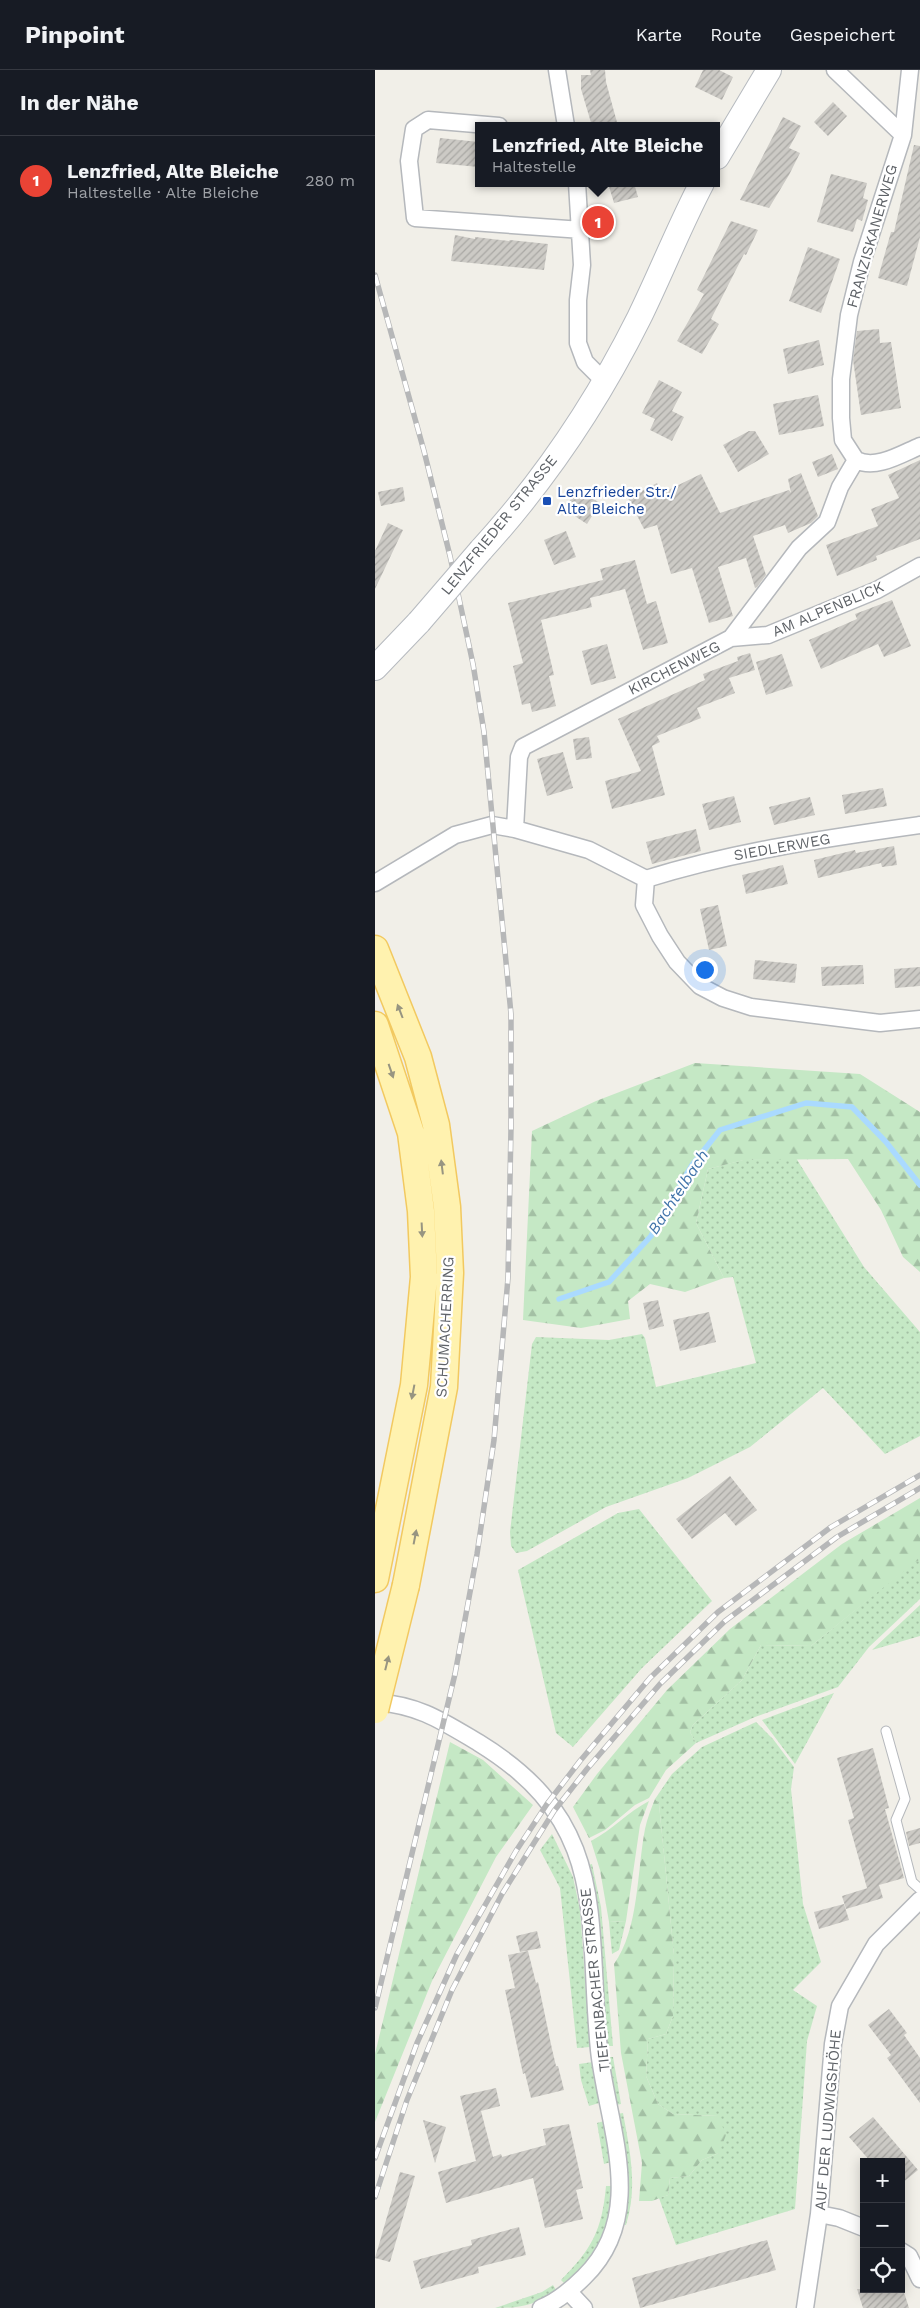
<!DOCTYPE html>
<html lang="de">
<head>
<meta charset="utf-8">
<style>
	:root { --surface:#171b24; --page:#20242c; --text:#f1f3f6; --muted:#9ea1a6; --line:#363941; --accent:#ea4335 }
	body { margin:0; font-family:"Work Sans",sans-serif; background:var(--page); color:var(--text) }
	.controls { position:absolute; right:15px; bottom:15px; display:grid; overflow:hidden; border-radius:0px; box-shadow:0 2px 12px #0003 }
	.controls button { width:45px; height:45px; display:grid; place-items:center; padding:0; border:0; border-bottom:1px solid var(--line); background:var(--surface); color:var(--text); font:25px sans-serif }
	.you { position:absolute; left:329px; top:899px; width:18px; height:18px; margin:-12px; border:4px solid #fff; border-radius:50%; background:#1a73e8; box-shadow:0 0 0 8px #1a73e833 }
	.badge { display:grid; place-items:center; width:32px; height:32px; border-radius:50%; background:var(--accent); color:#fff; font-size:16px; font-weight:700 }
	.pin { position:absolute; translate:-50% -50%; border:2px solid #fff; box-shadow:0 1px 5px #0006 }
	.popup { position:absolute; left:100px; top:52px; width:245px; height:65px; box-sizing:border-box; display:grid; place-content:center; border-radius:0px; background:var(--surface); filter:drop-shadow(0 1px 4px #0005); font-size:16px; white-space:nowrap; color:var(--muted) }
	.popup b { font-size:19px; color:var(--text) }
	.popup::after { content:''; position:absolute; left:50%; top:100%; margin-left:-10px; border:10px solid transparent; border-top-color:var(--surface) }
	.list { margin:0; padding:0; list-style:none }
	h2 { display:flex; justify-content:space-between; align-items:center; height:65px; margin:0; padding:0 20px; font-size:21px }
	h2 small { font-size:16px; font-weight:400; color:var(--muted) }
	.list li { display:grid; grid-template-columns:32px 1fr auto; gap:15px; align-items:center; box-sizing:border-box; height:90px; padding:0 20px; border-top:1px solid var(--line) }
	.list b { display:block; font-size:19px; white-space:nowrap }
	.list p { margin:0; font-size:16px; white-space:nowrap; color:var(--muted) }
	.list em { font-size:16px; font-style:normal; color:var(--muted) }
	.icon { flex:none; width:28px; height:28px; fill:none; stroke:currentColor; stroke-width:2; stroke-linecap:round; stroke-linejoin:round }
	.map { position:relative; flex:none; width:545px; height:2238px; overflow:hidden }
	header { display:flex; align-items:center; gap:30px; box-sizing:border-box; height:70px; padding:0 25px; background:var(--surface); border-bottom:1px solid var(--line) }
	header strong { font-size:24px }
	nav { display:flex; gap:28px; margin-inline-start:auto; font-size:18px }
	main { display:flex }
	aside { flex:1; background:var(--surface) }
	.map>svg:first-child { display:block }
	.grass { fill:url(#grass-dots) }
	.forest { fill:url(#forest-firs) }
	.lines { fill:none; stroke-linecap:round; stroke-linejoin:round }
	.stream { stroke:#aadaff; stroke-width:5.5 }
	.building { fill:url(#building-hatch) }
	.lane-casing { stroke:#b5b8bc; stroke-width:11 }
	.street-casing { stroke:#b5b8bc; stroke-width:19 }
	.secondary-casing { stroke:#b6babf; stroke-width:26 }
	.primary-casing { stroke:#f2c960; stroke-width:29 }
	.lane { stroke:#fff; stroke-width:9 }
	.street { stroke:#fff; stroke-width:16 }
	.secondary { stroke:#fff; stroke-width:24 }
	.primary { stroke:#fff2af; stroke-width:26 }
	.rail-casing { stroke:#b6b7b8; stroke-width:5.5 }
	.rail { stroke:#fff; stroke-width:4; stroke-dasharray:11; stroke-linecap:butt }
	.secondary-bridge-casing { stroke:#b6babf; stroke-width:26; stroke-linecap:butt }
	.primary-bridge-casing { stroke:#f2c960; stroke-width:29; stroke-linecap:butt }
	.secondary-bridge { stroke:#fff; stroke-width:24 }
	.primary-bridge { stroke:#fff2af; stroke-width:26 }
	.oneway { fill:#979581 }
	.transit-dot { fill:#1a4fb4; stroke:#fff; stroke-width:2 }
	.labels { text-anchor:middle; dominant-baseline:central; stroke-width:4.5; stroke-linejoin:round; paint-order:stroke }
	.street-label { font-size:15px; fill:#5f6368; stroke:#fff }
	.transit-label { font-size:15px; fill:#164399; stroke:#fff; text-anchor:start }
	.water-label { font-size:16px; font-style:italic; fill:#4174aa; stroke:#fff }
</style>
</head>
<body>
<header>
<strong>Pinpoint</strong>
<nav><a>Karte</a><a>Route</a><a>Gespeichert</a></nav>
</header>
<main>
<aside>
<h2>In der Nähe<small></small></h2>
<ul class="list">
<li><span class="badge">1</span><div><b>Lenzfried, Alte Bleiche</b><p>Haltestelle · Alte Bleiche</p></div><em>280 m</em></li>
</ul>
</aside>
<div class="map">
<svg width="545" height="2238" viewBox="0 0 545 2238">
	<defs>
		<pattern id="grass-dots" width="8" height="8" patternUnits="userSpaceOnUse" patternTransform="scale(1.25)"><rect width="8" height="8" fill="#c5e8c5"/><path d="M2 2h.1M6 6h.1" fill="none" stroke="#a3c0a4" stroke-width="1.8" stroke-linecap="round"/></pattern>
		<pattern id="forest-firs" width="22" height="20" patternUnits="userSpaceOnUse" patternTransform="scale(1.25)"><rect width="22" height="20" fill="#c5e8c5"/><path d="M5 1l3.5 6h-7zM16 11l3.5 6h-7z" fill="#a3c0a4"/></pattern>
		<pattern id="building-hatch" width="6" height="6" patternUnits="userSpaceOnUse" patternTransform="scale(1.25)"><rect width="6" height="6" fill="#cccac5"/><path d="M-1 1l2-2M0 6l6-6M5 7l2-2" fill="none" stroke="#a9a8a4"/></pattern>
	</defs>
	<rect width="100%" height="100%" fill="#f1efe8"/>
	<path class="grass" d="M 421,1088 L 489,1197 L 545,1262 L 545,1366 L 510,1384 L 448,1318 L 375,1377 L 313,1408 L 231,1437 L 152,1481 L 141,1483 L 136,1476 L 135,1462 L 157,1274 L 161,1267 L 234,1270 L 267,1264 L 270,1268 L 281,1317 L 381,1293 L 358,1207 L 349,1208 L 321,1153 L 333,1099 L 368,1090 Z
		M 264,1439 L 337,1531 L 267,1598 L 198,1677 L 181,1663 L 143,1500 L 243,1443 Z
		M 545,1490 L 545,1529 L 494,1577 L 463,1617 L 380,1647 L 321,1673 L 315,1662 L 318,1655 L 367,1610 L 386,1575 L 436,1576 L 540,1491 Z
		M 545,1535 L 545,1566 L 497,1580 Z
		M 459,1623 L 420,1694 L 387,1650 Z
		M 381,1652 L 398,1669 L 419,1697 L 416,1719 L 428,1834 L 446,1892 L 418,1920 L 442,1936 L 432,1971 L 420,2139 L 301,2175 L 284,2128 L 293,2125 L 295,2108 L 314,2106 L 327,2090 L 344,2083 L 343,2046 L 298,2044 L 283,2034 L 271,2006 L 273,1969 L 291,1964 L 298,1946 L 299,1885 L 284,1734 L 280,1729 L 297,1704 L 327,1677 Z
		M 177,1764 L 198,1807 L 205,1840 L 215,1977 L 202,1978 L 185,1818 L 165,1780 Z
		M 217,1794 L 226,1837 L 238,1976 L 231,1976 L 213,1795 Z
		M 251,1851 L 244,1880 L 237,1884 L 234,1852 Z
		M 233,1987 L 238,1987 L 246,2034 L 241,2035 Z
		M 218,1992 L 224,2033 L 214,2036 L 206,2010 L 204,1994 Z
		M 248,2043 C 255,2081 263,2117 251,2155 L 246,2154 L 242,2044 Z
		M 229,2051 L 236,2092 L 229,2094 L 222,2053 Z
		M 231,2116 L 236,2116 C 236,2163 223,2182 190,2214 L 186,2210 C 217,2179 227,2160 231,2116 Z
		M 178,2215 L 181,2220 C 161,2236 144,2238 120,2238 L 167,2222 Z"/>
	<path class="forest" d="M 320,993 L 485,1004 L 545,1042 L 545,1202 L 528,1187 L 506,1140 L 473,1089 L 369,1090 L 333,1099 L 321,1153 L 349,1208 L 310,1222 L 275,1214 L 253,1231 L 255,1249 L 206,1258 L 148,1250 L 157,1061 L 221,1031 Z
		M 545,1428 L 545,1490 L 540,1492 L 436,1576 L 386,1575 L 367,1610 L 318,1655 L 315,1662 L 321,1673 L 291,1700 L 274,1728 L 260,1735 L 230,1760 L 214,1768 L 198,1737 L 222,1704 L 292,1620 L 355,1559 L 467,1474 Z
		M 75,1672 L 108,1690 L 158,1735 L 121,1787 L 57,1911 L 0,2052 L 0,1984 Z
		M 280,1729 L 284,1734 L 299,1885 L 298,1946 L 291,1964 L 273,1969 L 271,2006 L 283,2034 L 298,2044 L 343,2046 L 351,2065 L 344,2083 L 327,2090 L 314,2106 L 295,2108 L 293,2125 L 277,2131 L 264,2131 L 267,2093 L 246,1983 L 239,1894 C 264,1860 262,1800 270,1759 C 272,1749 276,1739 280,1729 Z
		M 274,1731 L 265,1755 L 251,1851 L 234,1852 L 225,1800 L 216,1771 C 237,1760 253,1742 274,1731 Z"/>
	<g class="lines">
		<path class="stream" d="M 184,1229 L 234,1212 L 276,1166 L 317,1095 L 345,1060 L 431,1033 L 477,1037 L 511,1072 L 545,1115"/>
	</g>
	<path class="building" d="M 215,0 L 230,0 L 231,12 L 243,56 L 217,56 L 206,19 L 206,5 L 216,5 Z
		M 328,0 L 344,0 L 358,7 L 347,30 L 320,17 Z
		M 458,32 L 472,46 L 453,66 L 439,52 Z
		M 408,47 L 426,56 L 414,78 L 425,83 L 414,105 L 394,138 L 365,130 Z
		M 65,68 L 104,72 L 104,97 L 61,93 Z
		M 539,75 L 545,76 L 545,167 L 532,216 L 503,208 L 516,162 L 519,162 Z
		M 456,104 L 492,113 L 488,128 L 493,130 L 487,151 L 482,149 L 478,162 L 442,152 Z
		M 233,113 L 259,113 L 263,127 L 239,133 Z
		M 356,151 L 383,160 L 371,185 L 369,184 L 336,249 L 344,254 L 327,284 L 302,271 L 329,224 L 322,220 Z
		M 80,165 L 100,169 L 100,167 L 134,171 L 135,170 L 173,174 L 169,200 L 76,191 Z
		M 433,177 L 465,189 L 446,243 L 414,231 Z
		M 504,259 L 505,273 L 516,272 L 526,338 L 486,345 L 478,290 L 482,261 Z
		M 444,270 L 449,295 L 413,304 L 408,279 Z
		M 284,310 L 307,322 L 297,341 L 309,347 L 297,371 L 275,360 L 280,349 L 267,343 Z
		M 443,325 L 449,356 L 404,365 L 398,334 Z
		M 374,361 L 380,361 L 394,384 L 363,402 L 348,375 Z
		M 457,384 L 463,399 L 443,407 L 437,392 Z
		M 545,390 L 545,469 L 501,486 L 502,490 L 462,506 L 451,475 L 503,456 L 496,439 L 524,428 L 513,405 Z
		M 426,403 L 443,446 L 436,453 L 413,463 L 410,455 L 378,466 L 391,505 L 382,517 L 380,518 L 371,488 L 343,497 L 358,546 L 334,553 L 317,498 L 296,504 L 282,455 L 269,459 L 253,428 L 282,413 L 287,423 L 326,404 L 345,443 L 414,420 L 416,423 L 413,409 Z
		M 28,417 L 30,431 L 6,436 L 3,422 Z
		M 202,419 L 225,433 L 212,454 L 192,441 L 192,435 Z
		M 13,453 L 28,460 L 0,519 L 0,481 Z
		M 191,461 L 201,487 L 179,495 L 169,470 Z
		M 260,490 L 272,534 L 281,531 L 293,573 L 268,580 L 250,519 L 215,528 L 217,537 L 166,550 L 179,605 L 174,606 L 181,636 L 157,642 L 155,633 L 147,635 L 138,596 L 148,593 L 133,533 L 228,510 L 225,499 Z
		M 517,530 L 536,576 L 509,587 L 503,574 L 446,599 L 434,570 L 482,549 L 480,544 Z
		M 232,574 L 241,608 L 216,615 L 207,581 Z
		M 375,583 L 380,600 L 354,608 L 360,623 L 322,638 L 326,648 L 282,666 L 285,672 L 277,676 L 290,725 L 237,739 L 230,711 L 266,701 L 243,649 L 330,610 L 328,604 L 363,591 L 362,587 Z
		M 407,584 L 418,616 L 391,625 L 381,592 Z
		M 214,667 L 217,688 L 201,690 L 198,669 Z
		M 188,682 L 198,718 L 172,726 L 162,689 Z
		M 508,718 L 512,736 L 470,744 L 467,725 Z
		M 359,726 L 366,752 L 334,760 L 327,734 Z
		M 435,727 L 440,745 L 399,755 L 394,737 Z
		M 321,759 L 326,781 L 277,794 L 271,772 Z
		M 519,776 L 522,795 L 507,797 L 506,793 L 443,808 L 439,790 L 480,780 L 481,783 Z
		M 408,795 L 413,814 L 371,824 L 367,805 Z
		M 343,835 L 352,876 L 334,880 L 325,839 Z
		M 380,890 L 422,894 L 420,913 L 378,909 Z
		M 481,895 L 488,895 L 489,914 L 447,916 L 446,897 Z
		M 545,897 L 545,916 L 520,918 L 519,899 Z
		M 283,1230 L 289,1256 L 274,1260 L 268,1233 Z
		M 334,1242 L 341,1272 L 305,1281 L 298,1250 Z
		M 355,1406 L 382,1440 L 361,1456 L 350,1443 L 317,1469 L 301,1449 Z
		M 498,1678 L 514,1738 L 510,1739 L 529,1808 L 504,1815 L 508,1828 L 471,1839 L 467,1826 L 496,1817 L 492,1818 L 473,1750 L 479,1748 L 462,1688 Z
		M 545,1758 L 545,1773 L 534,1776 L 531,1762 Z
		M 469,1834 L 474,1850 L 444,1859 L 439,1842 Z
		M 162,1861 L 166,1878 L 145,1882 L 141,1866 Z
		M 153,1881 L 161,1913 L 163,1912 L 177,1979 L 181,1996 L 183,1996 L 189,2020 L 156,2028 L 150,2003 L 148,2004 L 130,1920 L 140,1918 L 133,1885 Z
		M 514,1939 L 532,1963 L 529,1965 L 545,1988 L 545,2033 L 512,1988 L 516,1985 L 493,1955 Z
		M 121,2018 L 125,2036 L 106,2041 L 118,2087 L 126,2084 L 127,2087 L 171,2075 L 168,2059 L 194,2054 L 208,2118 L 201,2120 L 208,2149 L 170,2158 L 158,2108 L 71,2133 L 63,2102 L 101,2091 L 85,2026 Z
		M 498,2047 L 543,2100 L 526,2114 L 526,2092 L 496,2092 L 474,2067 Z
		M 48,2050 L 71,2057 L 60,2093 Z
		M 25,2102 L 40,2106 L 15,2192 L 0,2188 Z
		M 144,2157 L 151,2185 L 103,2197 L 104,2203 L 46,2219 L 38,2191 L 97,2175 L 96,2170 Z
		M 392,2170 L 401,2200 L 265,2238 L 257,2208 Z
		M 482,2219 L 528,2219 L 534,2238 L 488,2238 Z"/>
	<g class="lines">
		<g class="lane-casing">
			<path id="lane" d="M 511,1661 L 530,1729 L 521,1750 L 537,1812 L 545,1819"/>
		</g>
		<g class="street-casing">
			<path id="street" d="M 182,0 L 191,56
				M 460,0 L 528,65
				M 124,56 L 53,50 L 39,59 L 34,91 L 40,148 L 207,160
				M 202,113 L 207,195 L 203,230 L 203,273 L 210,292 L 230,312
				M 481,390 L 468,370 L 466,348 L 466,309 L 474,245 L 487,192 L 528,65 L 535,0
				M 481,390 C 501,400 526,384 545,376
				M 356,568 L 393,565 L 502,520 L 545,496
				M 140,759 L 144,687 L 148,677 L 356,568 L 424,478 L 452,452 L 465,417 L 481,390
				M 271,809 C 360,781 453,768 545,755
				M 0,813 L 80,765 L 117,755 L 140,759 L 214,780 L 271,809 L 269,835 L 285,866 L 302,892 L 325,916 L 348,928 L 376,937 L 505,953 L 545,949
				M 0,1632 C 44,1635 67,1651 104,1673 C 236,1754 211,1848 224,1980 C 232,2055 274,2144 209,2207 C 196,2220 183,2231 166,2238
				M 444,2144 L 464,2148 L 489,2158
				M 526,2181 L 534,2186 L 545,2209
				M 194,2222 L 209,2238
				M 430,2238 L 444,2144 L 458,1974 L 465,1936 L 501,1874 L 545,1830"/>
		</g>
		<g class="secondary-casing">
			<path id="secondary" d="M 342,87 L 394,0
				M 106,480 C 169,411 222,332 264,248 C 286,203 304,157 327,113
				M 0,598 L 44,552"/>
		</g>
		<g class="primary-casing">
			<path id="primary" d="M 0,879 L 43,987 L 61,1055 L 72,1137 L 75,1203 L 69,1317 L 31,1515
				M 0,955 L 36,1063 L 46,1141 L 49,1207 L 39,1315 L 0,1509"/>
		</g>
		<use href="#lane" class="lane"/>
		<use href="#street" class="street"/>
		<use href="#secondary" class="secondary"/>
		<use href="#primary" class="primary"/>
		<g class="rail-casing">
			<path id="rail" d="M 0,205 L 49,381 L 75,486 L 98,594 L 109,662 L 136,944 L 136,1058 L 133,1208 L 119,1370 L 102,1484 L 80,1604 L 0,1938
				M 0,2088 L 42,1973 L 82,1884 L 141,1781 L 172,1734 L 205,1691 L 275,1608 L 343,1542 L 456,1457 L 545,1405
				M 0,2127 L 32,2030 L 77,1920 L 127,1824 L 179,1741 L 212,1699 L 285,1614 L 350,1551 L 462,1467 L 545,1418"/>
		</g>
		<use href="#rail" class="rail"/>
		<g class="secondary-bridge-casing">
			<path id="secondary-bridge" d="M 44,552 L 106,480"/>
		</g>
		<g class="primary-bridge-casing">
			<path id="primary-bridge" d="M 0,1640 L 31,1515"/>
		</g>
		<use href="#secondary-bridge" class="secondary-bridge"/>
		<use href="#primary-bridge" class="primary-bridge"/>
	</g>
	<defs><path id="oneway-solid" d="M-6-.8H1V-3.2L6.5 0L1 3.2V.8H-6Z" transform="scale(1.25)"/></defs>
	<g class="oneway">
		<use href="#oneway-solid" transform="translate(25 941) rotate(-111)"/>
		<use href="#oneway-solid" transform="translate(16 1001) rotate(71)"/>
		<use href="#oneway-solid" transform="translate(67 1097) rotate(-97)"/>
		<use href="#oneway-solid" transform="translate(47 1160) rotate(87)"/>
		<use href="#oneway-solid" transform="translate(38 1322) rotate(101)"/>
		<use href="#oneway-solid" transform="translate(40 1467) rotate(-79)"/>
		<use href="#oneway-solid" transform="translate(12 1593) rotate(-76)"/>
	</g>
	<rect class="transit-dot" x="167" y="426" width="10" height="10" rx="2.5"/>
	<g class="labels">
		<g class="street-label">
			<text transform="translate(497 166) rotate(-74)">FRANZISKANERWEG</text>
			<text transform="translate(124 455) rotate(-51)">LENZFRIEDER STRASSE</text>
			<text transform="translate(453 539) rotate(-23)">AM ALPENBLICK</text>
			<text transform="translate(299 598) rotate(-27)">KIRCHENWEG</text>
			<text transform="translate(407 777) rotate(-10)">SIEDLERWEG</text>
			<text transform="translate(70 1257) rotate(-87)">SCHUMACHERRING</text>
			<text transform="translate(220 1910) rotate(-96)">TIEFENBACHER STRASSE</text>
			<text transform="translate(453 2050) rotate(-85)">AUF DER LUDWIGSHÖHE</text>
		</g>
		<g class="transit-label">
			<text x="182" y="422">Lenzfrieder Str./<tspan x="182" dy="17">Alte Bleiche</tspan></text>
		</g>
		<g class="water-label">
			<text transform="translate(303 1122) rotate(-57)">Bachtelbach</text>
		</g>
	</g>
</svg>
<div class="controls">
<button>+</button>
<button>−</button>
<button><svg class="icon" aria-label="locate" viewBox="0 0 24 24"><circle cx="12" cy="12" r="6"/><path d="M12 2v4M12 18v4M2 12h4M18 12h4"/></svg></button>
</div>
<div class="you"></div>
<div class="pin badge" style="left:223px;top:152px">1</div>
<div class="popup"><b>Lenzfried, Alte Bleiche</b>Haltestelle</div>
</div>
</main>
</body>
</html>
